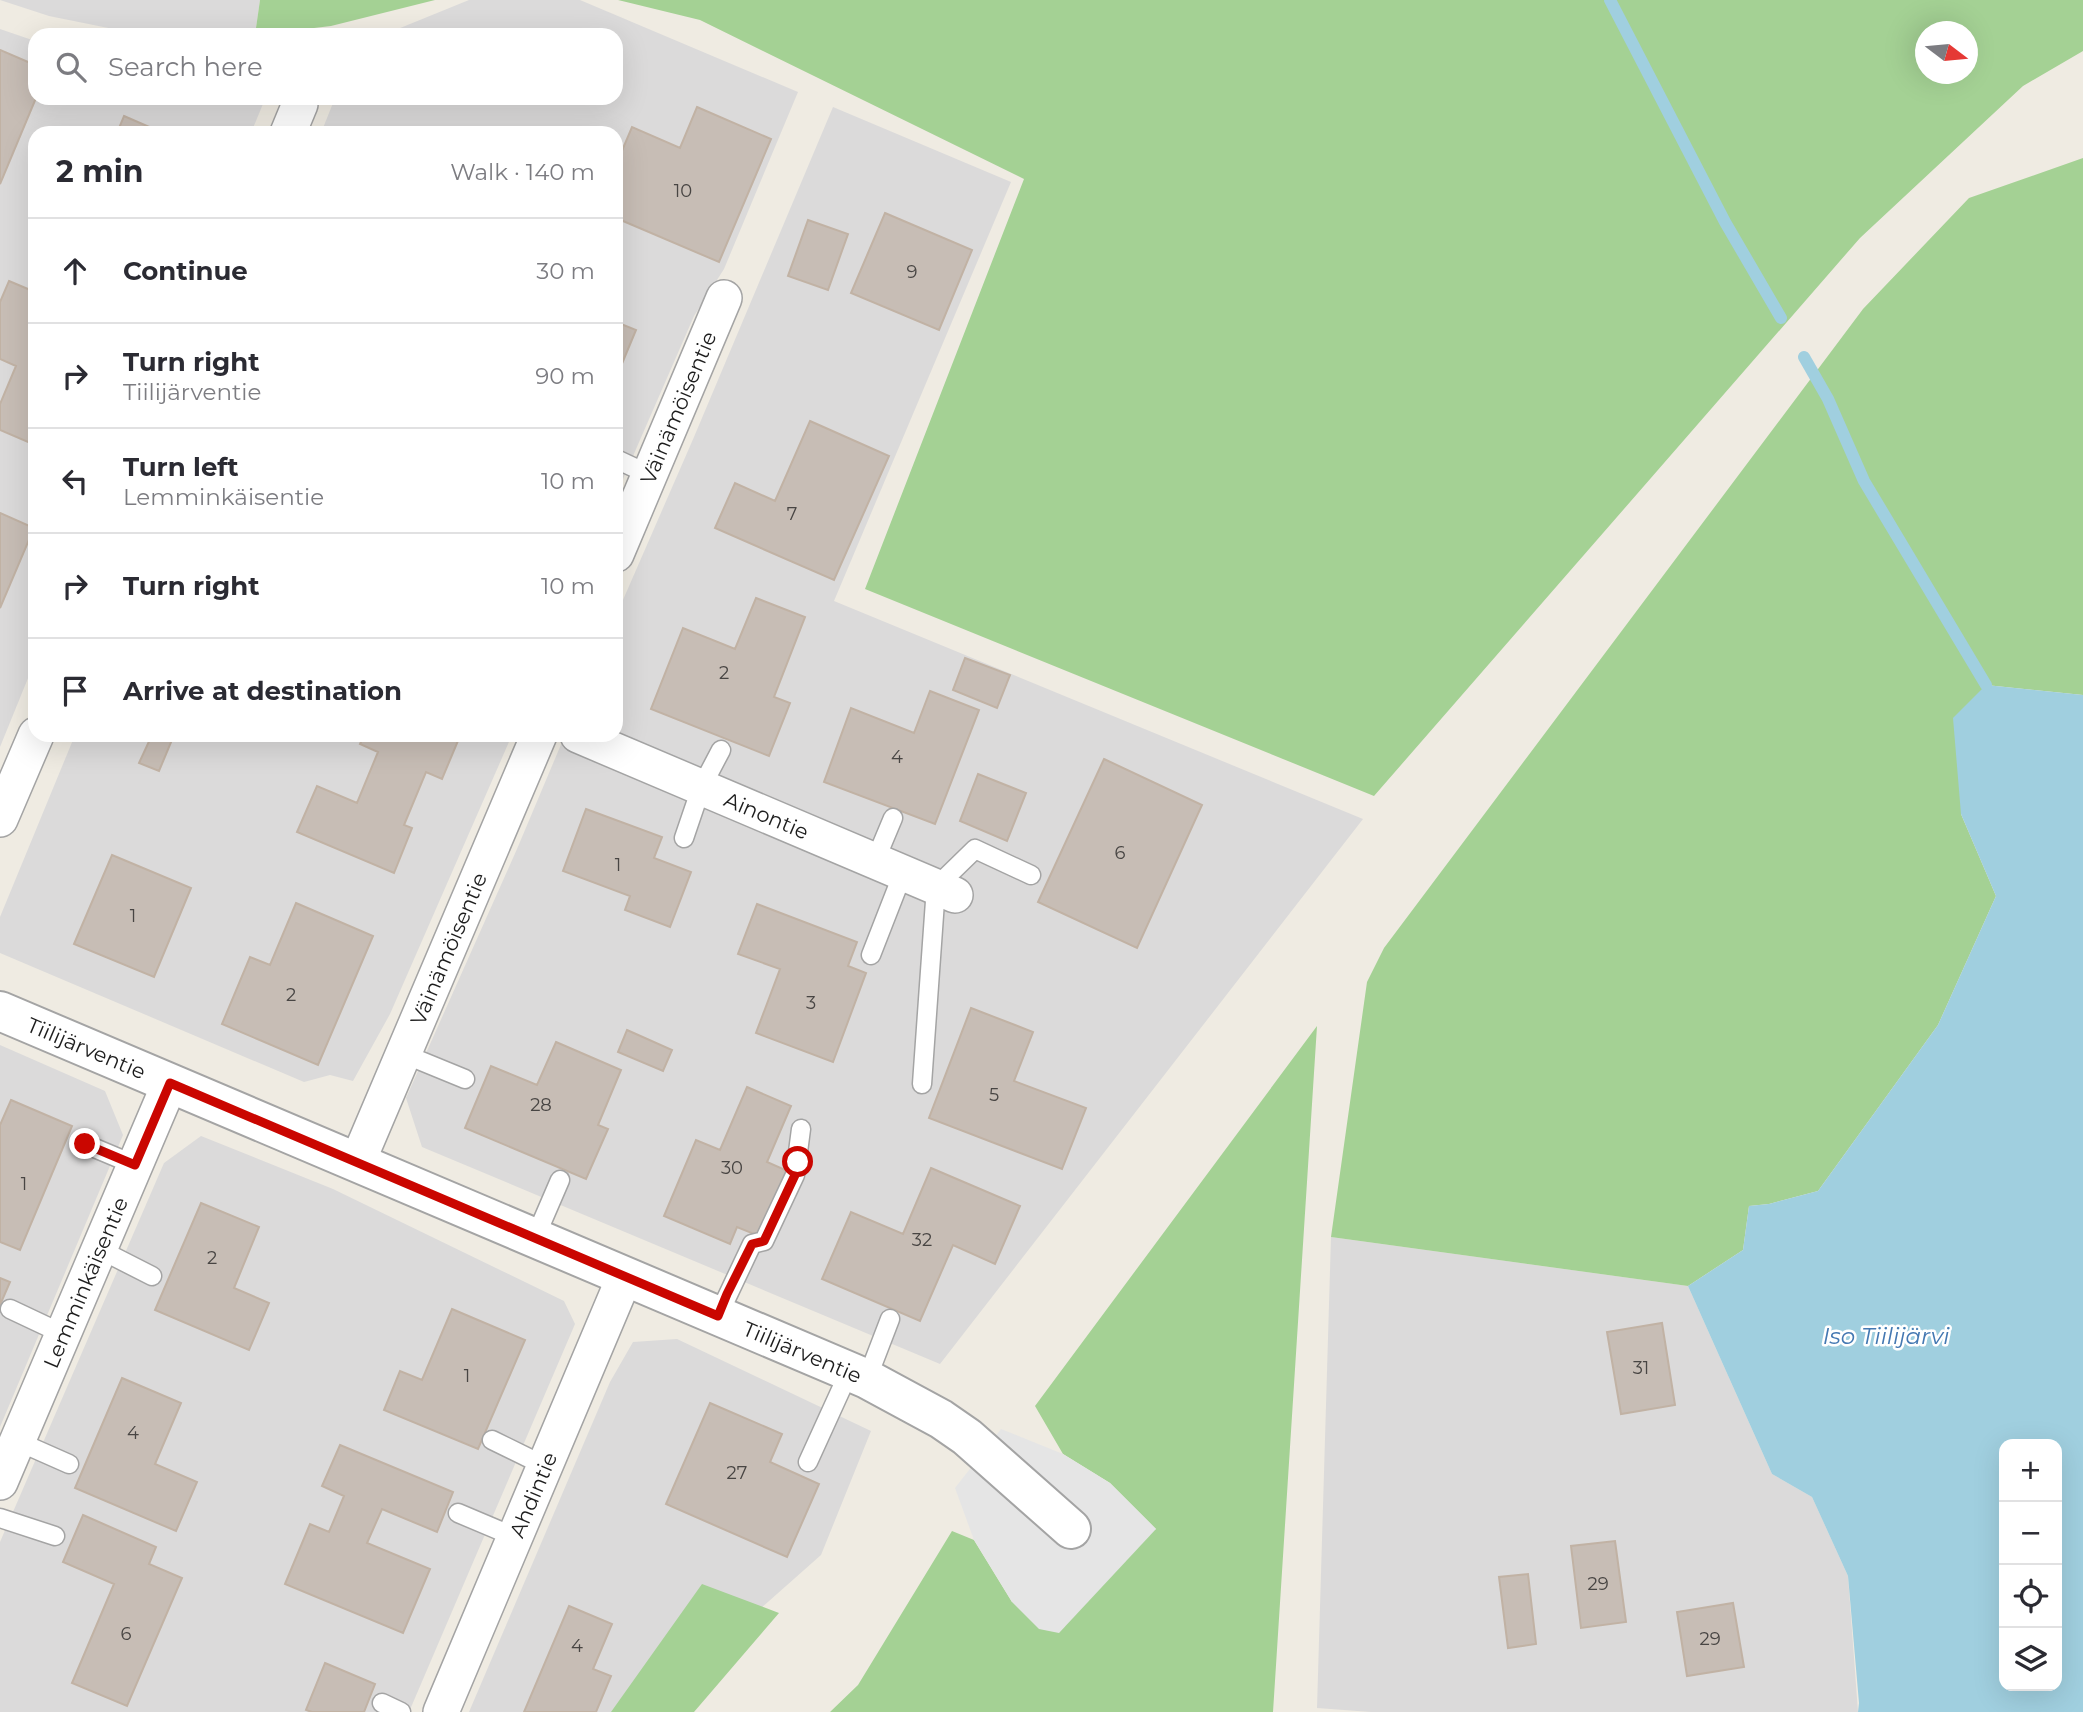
<!DOCTYPE html>
<html lang="en">
<head>
<meta charset="utf-8">
<style>
	:root { --surface:#fff; --page:#f2f2f3; --text:#2b2b33; --muted:#7c7c81; --line:#e1e1e2 }
	body { margin:0; font-family:Montserrat,sans-serif; background:var(--page); color:var(--text) }
	.controls { position:absolute; right:21px; bottom:21px; display:grid; overflow:hidden; border-radius:14px; box-shadow:0 7px 28px #0002 }
	.controls button { width:63px; height:63px; display:grid; place-items:center; padding:0; border:0; border-bottom:2px solid var(--line); background:var(--surface); color:var(--text); font:35px sans-serif }
	.compass { position:absolute; left:1915px; top:21px; width:63px; height:63px; border-radius:50%; background:var(--surface); box-shadow:0 7px 28px #0002; rotate:106deg }
	.stop { position:absolute; width:21px; height:21px; margin:-16px; border:5px solid #ca0600; border-radius:50%; background:#fff }
	.stop.end { background:#ca0600; border-color:#fff; box-shadow:0 2px 7px #0008 }
	.list { margin:0; padding:0; list-style:none }
	h2 { display:flex; justify-content:space-between; align-items:center; height:91px; margin:0; padding:0 28px; font-size:30px }
	h2 small { font-size:23px; font-weight:400; color:var(--muted) }
	.list li { display:grid; grid-template-columns:46px 1fr auto; gap:21px; align-items:center; box-sizing:border-box; height:105px; padding:0 28px; border-top:2px solid var(--line) }
	.list b { display:block; font-size:26px; white-space:nowrap }
	.list p { margin:0; font-size:23px; white-space:nowrap; color:var(--muted) }
	.list em { font-size:23px; font-style:normal; color:var(--muted) }
	.icon { flex:none; width:38px; height:38px; fill:none; stroke:currentColor; stroke-width:2; stroke-linecap:round; stroke-linejoin:round }
	.map { position:relative; flex:none; width:2083px; height:1712px; overflow:hidden }
	.search { position:absolute; background:var(--surface); box-shadow:0 7px 28px #0002; left:28px; top:28px; width:595px; height:77px; display:flex; align-items:center; gap:18px; box-sizing:border-box; padding:0 24px; border-radius:21px; color:var(--muted); font-size:26px }
	.panel { position:absolute; background:var(--surface); box-shadow:0 7px 28px #0002; left:28px; top:126px; width:595px; height:616px; border-radius:21px }
	.map>svg:first-child { display:block }
	.residential { fill:#dbdada }
	.forest { fill:#a4d194; fill-rule:evenodd }
	.parking { fill:#e5e5e5 }
	.water { fill:#a0cfdf; fill-rule:evenodd }
	.lines { fill:none; stroke-linecap:round; stroke-linejoin:round }
	.stream { stroke:#a0cfdf; stroke-width:12 }
	.building { fill:#c7bdb5; stroke:#c1b2a4; stroke-width:2 }
	.service-casing { stroke:#a4a4a4; stroke-width:21 }
	.minor-casing { stroke:#a4a4a4; stroke-width:38 }
	.tertiary-casing { stroke:#a4a4a4; stroke-width:42 }
	.service { stroke:#fff; stroke-width:18 }
	.minor { stroke:#fff; stroke-width:35 }
	.tertiary { stroke:#fff; stroke-width:38 }
	.route { stroke:#ca0600; stroke-width:9 }
	.labels { text-anchor:middle; dominant-baseline:central; stroke-width:5; stroke-linejoin:round; paint-order:stroke }
	.number-label { font-size:18px; fill:#484543 }
	.street-label { font-size:21px; fill:#1d1d1d; stroke:#fff }
	.water-label { font-size:23px; font-style:italic; fill:#4478b2; stroke:#fff }
</style>
</head>
<body>
<div class="map">
<svg width="2083" height="1712" viewBox="0 0 2083 1712">
	<rect width="100%" height="100%" fill="#efebe2"/>
	<path class="residential" d="M 0,0 L 260,0 L 255,35 L 143,35 L 49,16 Z
		M 469,0 L 580,0 L 798,92 L 724,269 L 694,316 L 616,495 L 616,133 L 321,133 L 335,98 L 616,98 L 616,35 L 383,35 Z
		M 0,29 L 35,41 L 35,98 L 265,99 L 251,133 L 35,133 L 35,661 L 0,747 Z
		M 833,107 L 1011,182 L 834,601 L 1363,819 L 940,1364 L 422,1147 L 406,1098 L 517,849 L 565,735 L 616,735 L 616,616 L 694,437 Z
		M 75,735 L 512,735 L 390,1014 L 353,1081 L 330,1075 L 304,1082 L 0,953 L 0,917 Z
		M 0,1045 L 105,1091 L 123,1135 L 0,1427 Z
		M 201,1136 L 333,1189 L 564,1301 L 575,1324 L 409,1712 L 0,1712 L 0,1542 L 164,1163 Z
		M 1331,1237 L 1688,1286 L 1772,1474 L 1812,1497 L 1848,1576 L 1858,1712 L 1371,1712 L 1317,1708 Z
		M 677,1339 L 871,1431 L 821,1555 L 644,1712 L 469,1712 L 610,1382 L 633,1342 Z"/>
	<path class="forest" d="M 260,0 L 435,0 L 331,26 L 255,35 Z
		M 618,0 L 2083,0 L 2083,51 L 2023,86 L 1860,238 L 1374,796 L 865,589 L 1024,179 L 700,20 ZM 1926,32 L 1968,32 L 1968,74 L 1926,74 Z
		M 2083,158 L 2083,695 L 1986,685 L 1961,814 L 1996,896 L 1938,1025 L 1818,1191 L 1769,1204 L 1749,1206 L 1743,1250 L 1688,1286 L 1331,1237 L 1367,982 L 1384,948 L 1863,309 L 1969,198 Z
		M 1317,1026 L 1273,1712 L 830,1712 L 858,1685 L 952,1531 L 974,1540 L 1012,1602 L 1156,1529 L 1110,1483 L 1063,1454 L 1035,1406 Z
		M 702,1584 L 779,1613 L 694,1712 L 611,1712 Z"/>
	<path class="parking" d="M 1001,1429 L 1063,1454 L 1110,1483 L 1156,1529 L 1059,1633 L 1039,1629 L 1012,1602 L 974,1540 L 955,1488 Z"/>
	<path class="water" d="M 1986,685 L 2083,695 L 2083,1712 L 1858,1712 L 1859,1703 L 1848,1576 L 1812,1497 L 1772,1474 L 1688,1286 L 1743,1250 L 1749,1206 L 1769,1204 L 1818,1191 L 1938,1025 L 1996,896 L 1961,814 L 1953,718 ZM 2004,1444 L 2057,1444 L 2057,1686 L 2004,1686 Z"/>
	<g class="lines">
		<path class="stream" d="M 1610,0 L 1725,222 L 1781,318
			M 1804,357 L 1828,399 L 1864,481 L 1986,685"/>
	</g>
	<path class="building" d="M 0,50 L 35,65 L 36,98 L 0,184 Z
		M 697,107 L 771,139 L 719,262 L 616,218 L 616,165 L 632,127 L 680,148 Z
		M 124,116 L 163,133 L 117,133 Z
		M 885,213 L 972,250 L 939,330 L 851,293 Z
		M 808,220 L 848,234 L 828,290 L 788,276 Z
		M 9,281 L 35,292 L 35,445 L 0,430 L 0,404 L 16,366 L 0,359 L 0,302 Z
		M 616,322 L 636,330 L 616,378 Z
		M 810,421 L 889,456 L 834,580 L 715,528 L 735,483 L 775,501 Z
		M 0,513 L 34,528 L 0,608 Z
		M 756,598 L 805,617 L 774,697 L 790,703 L 769,756 L 651,709 L 683,628 L 735,649 Z
		M 965,658 L 1010,675 L 997,708 L 953,690 Z
		M 930,691 L 979,710 L 935,824 L 824,782 L 851,708 L 914,733 Z
		M 152,735 L 174,735 L 159,771 L 139,763 Z
		M 364,735 L 460,736 L 442,779 L 426,772 L 404,825 L 412,828 L 394,873 L 297,832 L 317,786 L 357,803 L 378,752 L 360,744 Z
		M 1104,759 L 1202,805 L 1137,948 L 1038,902 Z
		M 978,774 L 1026,793 L 1007,841 L 960,821 Z
		M 586,809 L 662,837 L 654,858 L 691,872 L 670,927 L 625,910 L 630,896 L 563,871 Z
		M 112,855 L 191,888 L 154,977 L 74,944 Z
		M 296,903 L 373,936 L 318,1065 L 222,1024 L 250,957 L 270,965 Z
		M 757,904 L 857,942 L 848,966 L 866,973 L 833,1062 L 756,1033 L 780,969 L 738,954 Z
		M 971,1008 L 1033,1032 L 1014,1081 L 1086,1108 L 1062,1169 L 929,1118 Z
		M 627,1030 L 672,1050 L 663,1071 L 618,1052 Z
		M 556,1042 L 621,1070 L 598,1125 L 608,1129 L 586,1179 L 465,1128 L 491,1066 L 537,1085 Z
		M 747,1087 L 791,1106 L 767,1162 L 792,1173 L 764,1238 L 737,1227 L 730,1244 L 664,1216 L 696,1140 L 720,1150 Z
		M 11,1100 L 72,1126 L 20,1250 L 0,1242 L 0,1125 Z
		M 931,1168 L 1020,1206 L 995,1264 L 953,1245 L 920,1321 L 822,1279 L 851,1212 L 903,1234 Z
		M 201,1203 L 259,1227 L 234,1288 L 269,1303 L 249,1350 L 155,1310 Z
		M 0,1278 L 10,1282 L 0,1305 Z
		M 452,1309 L 525,1340 L 478,1449 L 384,1410 L 400,1371 L 422,1380 Z
		M 1662,1323 L 1675,1405 L 1621,1414 L 1607,1332 Z
		M 122,1378 L 181,1403 L 155,1464 L 197,1482 L 176,1531 L 75,1488 Z
		M 710,1403 L 782,1434 L 770,1462 L 819,1484 L 787,1557 L 666,1504 Z
		M 340,1445 L 453,1492 L 437,1532 L 382,1509 L 367,1543 L 430,1569 L 403,1633 L 285,1584 L 310,1524 L 329,1532 L 344,1496 L 322,1486 Z
		M 83,1515 L 156,1547 L 149,1564 L 182,1578 L 127,1706 L 72,1683 L 114,1584 L 63,1562 Z
		M 1615,1541 L 1626,1622 L 1581,1628 L 1571,1546 Z
		M 1528,1574 L 1536,1644 L 1508,1648 L 1499,1577 Z
		M 1733,1603 L 1744,1667 L 1687,1676 L 1677,1612 Z
		M 569,1606 L 612,1624 L 593,1669 L 611,1676 L 596,1712 L 524,1712 Z
		M 325,1663 L 375,1684 L 364,1712 L 312,1712 L 306,1710 Z"/>
	<g class="lines">
		<g class="service-casing">
			<path id="service" d="M 616,459 L 650,475
				M 684,838 L 701,788 L 721,750
				M 875,861 L 893,818
				M 871,955 L 903,873
				M 404,1054 L 465,1079
				M 922,1084 L 936,887 L 975,849 L 1031,875
				M 85,1144 L 135,1165
				M 535,1238 L 560,1180
				M 99,1249 L 152,1276
				M 10,1309 L 63,1334
				M 718,1316 L 752,1244 L 764,1241 L 795,1175 L 801,1129
				M 867,1379 L 890,1319
				M 492,1440 L 545,1466
				M 17,1441 L 69,1464
				M 808,1462 L 849,1372
				M 458,1513 L 515,1537
				M 0,1518 L 55,1536
				M 382,1703 L 401,1712"/>
		</g>
		<g class="minor-casing">
			<g id="minor">
				<path d="M 288,133 L 300,104"/>
				<path id="s1" d="M 616,554 L 724,298"/>
				<path id="s2" d="M 578,735 L 955,895"/>
				<path d="M 0,819 L 36,735"/>
				<path id="s3" d="M 357,1163 L 539,735"/>
				<path id="s4" d="M 0,1482 L 170,1083"/>
				<path id="s5" d="M 441,1712 L 625,1276"/>
			</g>
		</g>
		<g class="tertiary-casing">
			<g id="tertiary">
				<path id="s6" d="M 0,1011 L 867,1379 L 941,1419 L 967,1437 L 1071,1529"/>
			</g>
		</g>
		<use href="#service" class="service"/>
		<use href="#minor" class="minor"/>
		<use href="#tertiary" class="tertiary"/>
	</g>
	<g class="lines">
		<path class="route" d="M 85,1144 L 135,1165 L 170,1083 L 718,1316 L 727,1294 L 752,1244 L 764,1241 L 795,1175 L 798,1162"/>
	</g>
	<g class="labels">
		<g class="number-label">
			<text x="683" y="191">10</text>
			<text x="912" y="272">9</text>
			<text x="792" y="514">7</text>
			<text x="724" y="673">2</text>
			<text x="897" y="757">4</text>
			<text x="1120" y="853">6</text>
			<text x="618" y="865">1</text>
			<text x="133" y="916">1</text>
			<text x="291" y="995">2</text>
			<text x="811" y="1003">3</text>
			<text x="994" y="1095">5</text>
			<text x="541" y="1105">28</text>
			<text x="732" y="1168">30</text>
			<text x="24" y="1184">1</text>
			<text x="922" y="1240">32</text>
			<text x="212" y="1258">2</text>
			<text x="1641" y="1368">31</text>
			<text x="467" y="1376">1</text>
			<text x="133" y="1433">4</text>
			<text x="737" y="1473">27</text>
			<text x="1598" y="1584">29</text>
			<text x="126" y="1634">6</text>
			<text x="1710" y="1639">29</text>
			<text x="577" y="1646">4</text>
		</g>
		<g class="street-label">
			<text stroke="none"><textPath href="#s1" startOffset="159">Väinämöisentie</textPath></text>
			<text stroke="none"><textPath href="#s2" startOffset="205">Ainontie</textPath></text>
			<text stroke="none"><textPath href="#s3" startOffset="233">Väinämöisentie</textPath></text>
			<text stroke="none"><textPath href="#s6" startOffset="94">Tiilijärventie</textPath></text>
			<text stroke="none"><textPath href="#s4" startOffset="217">Lemminkäisentie</textPath></text>
			<text stroke="none"><textPath href="#s6" startOffset="872">Tiilijärventie</textPath></text>
			<text stroke="none"><textPath href="#s5" startOffset="236">Ahdintie</textPath></text>
		</g>
		<g class="water-label">
			<text x="1886" y="1336">Iso Tiilijärvi</text>
		</g>
	</g>
</svg>
<div class="controls">
<button>+</button>
<button>−</button>
<button><svg class="icon" aria-label="locate" viewBox="0 0 24 24"><circle cx="12" cy="12" r="6"/><path d="M12 2v4M12 18v4M2 12h4M18 12h4"/></svg></button>
<button><svg class="icon" aria-label="layers" viewBox="0 0 24 24"><path d="M12 4l9 5-9 5-9-5zM3 14l9 5 9-5"/></svg></button>
</div>
<svg class="compass" viewBox="-18 -18 36 36"><path d="M0-13l5 13h-10z" fill="#e53935"/><path d="M0 13l5-13h-10z" fill="#7c7c81"/></svg>
<div class="stop" style="left:798px;top:1162px"></div>
<div class="stop end" style="left:85px;top:1144px"></div>
<div class="search"><svg class="icon" aria-label="search" viewBox="0 0 24 24"><circle cx="10" cy="10" r="6"/><path d="M15 15l6 6"/></svg>Search here</div>
<section class="panel">
<h2>2 min<small>Walk · 140 m</small></h2>
<ul class="list">
<li><svg class="icon" aria-label="ahead" viewBox="0 0 24 24"><path d="M12 20V5M6 11l6-6 6 6"/></svg><div><b>Continue</b></div><em>30 m</em></li>
<li><svg class="icon" aria-label="right" viewBox="0 0 24 24"><path d="M7 20v-9h11M14 6l5 5-5 5"/></svg><div><b>Turn right</b><p>Tiilijärventie</p></div><em>90 m</em></li>
<li><svg class="icon" aria-label="left" viewBox="0 0 24 24"><path d="M17 20v-9H6M10 6l-5 5 5 5"/></svg><div><b>Turn left</b><p>Lemminkäisentie</p></div><em>10 m</em></li>
<li><svg class="icon" aria-label="right" viewBox="0 0 24 24"><path d="M7 20v-9h11M14 6l5 5-5 5"/></svg><div><b>Turn right</b></div><em>10 m</em></li>
<li><svg class="icon" aria-label="arrive" viewBox="0 0 24 24"><path d="M6 21V4h12l-3 4 3 4H6"/></svg><div><b>Arrive at destination</b></div></li>
</ul>
</section>
</div>
</body>
</html>
